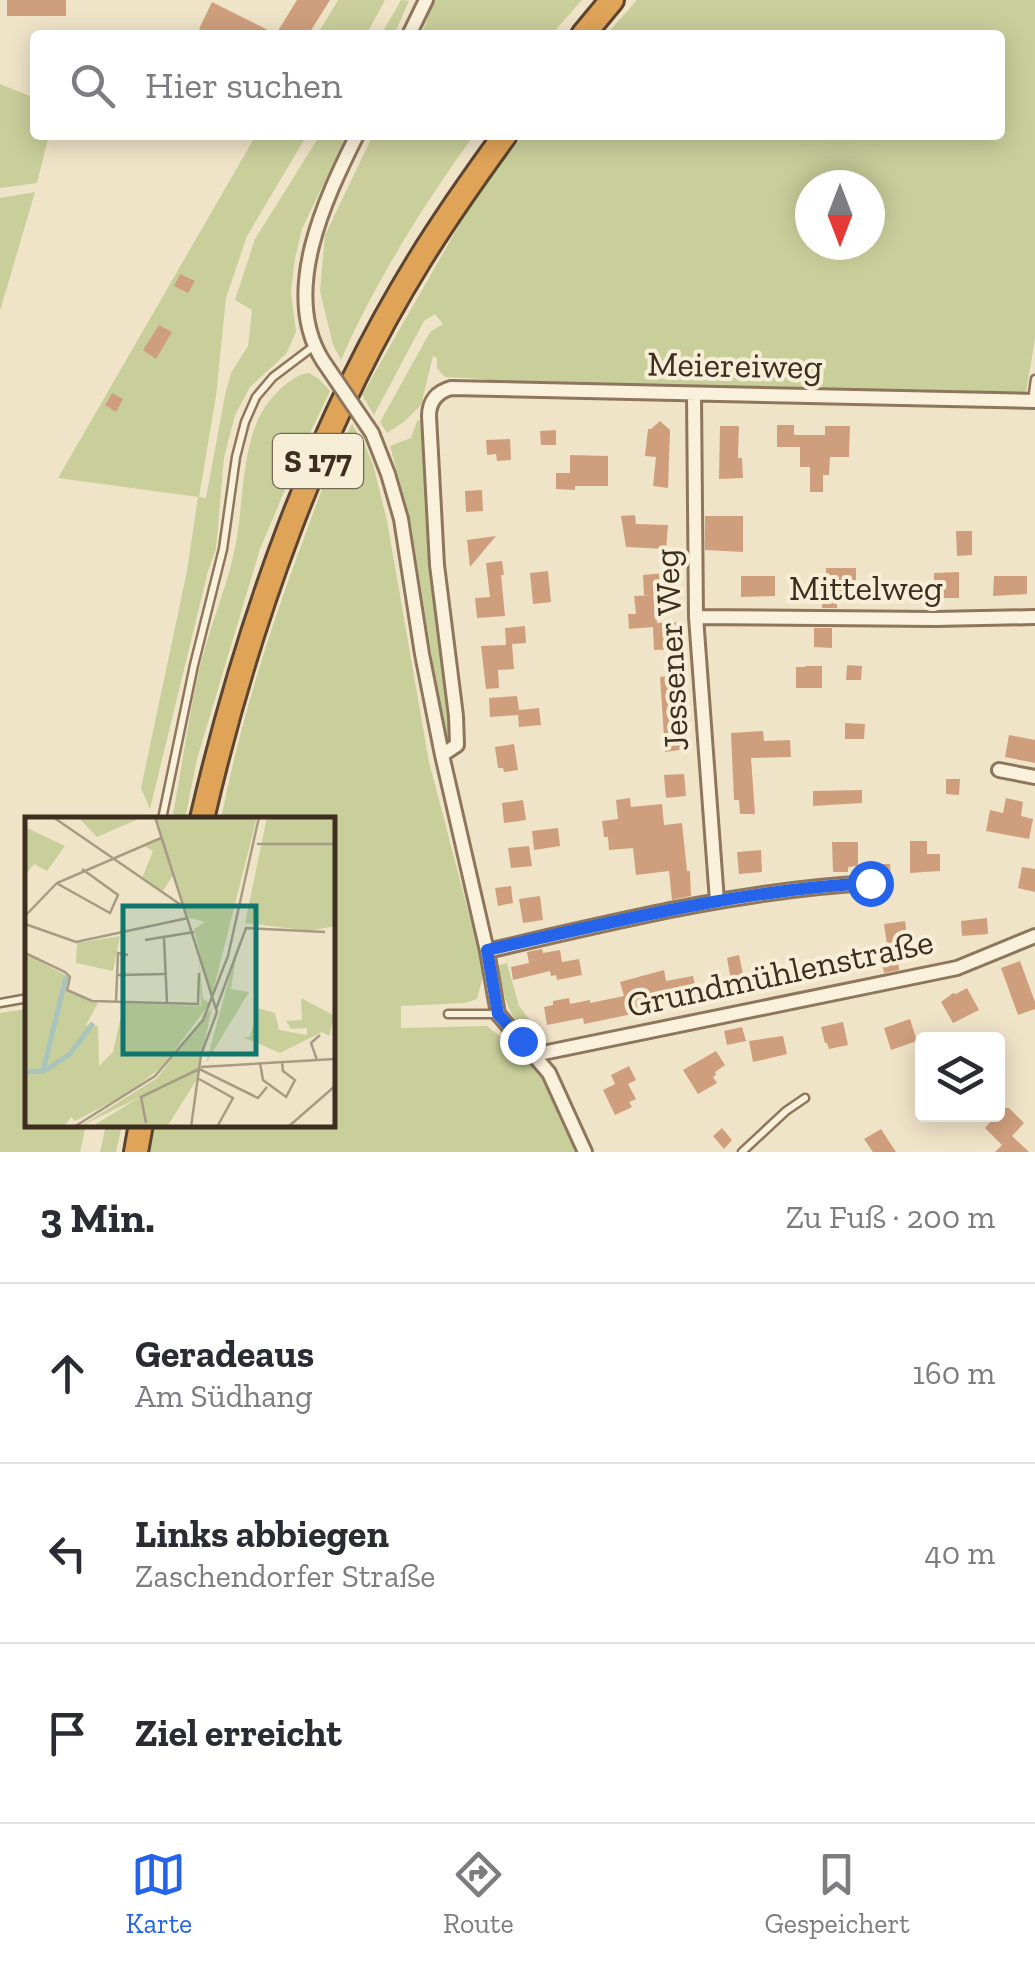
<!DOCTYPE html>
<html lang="de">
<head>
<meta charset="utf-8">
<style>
	:root { --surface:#fff; --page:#f2f2f3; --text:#2b2b33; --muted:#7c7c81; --line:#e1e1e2; --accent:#2563eb }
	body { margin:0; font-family:"Zilla Slab",serif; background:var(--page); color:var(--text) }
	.controls { position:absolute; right:30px; bottom:30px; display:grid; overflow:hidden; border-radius:10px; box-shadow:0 5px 25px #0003 }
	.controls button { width:90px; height:90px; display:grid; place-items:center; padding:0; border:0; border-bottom:2px solid var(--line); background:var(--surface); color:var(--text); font:50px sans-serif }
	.compass { position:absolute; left:795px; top:170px; width:90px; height:90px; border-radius:50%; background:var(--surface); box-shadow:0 5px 25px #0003; rotate:180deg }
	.stop { position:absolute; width:30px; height:30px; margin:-22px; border:8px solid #2563eb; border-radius:50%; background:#fff }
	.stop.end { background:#2563eb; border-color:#fff; box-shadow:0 2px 10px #0008 }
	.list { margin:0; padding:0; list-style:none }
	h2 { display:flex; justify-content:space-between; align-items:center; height:130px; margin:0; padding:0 40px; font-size:42px }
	h2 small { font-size:32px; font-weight:400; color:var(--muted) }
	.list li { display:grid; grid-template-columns:65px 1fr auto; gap:30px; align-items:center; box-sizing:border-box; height:180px; padding:0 40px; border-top:2px solid var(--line) }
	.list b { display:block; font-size:38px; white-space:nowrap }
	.list p { margin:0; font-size:32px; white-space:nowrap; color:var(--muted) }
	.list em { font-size:32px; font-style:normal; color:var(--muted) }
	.icon { flex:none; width:55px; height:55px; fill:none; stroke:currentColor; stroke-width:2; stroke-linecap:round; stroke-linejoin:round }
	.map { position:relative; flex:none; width:1035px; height:1152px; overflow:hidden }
	.search { position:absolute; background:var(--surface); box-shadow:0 5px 25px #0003; left:30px; right:30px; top:30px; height:110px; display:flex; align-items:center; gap:25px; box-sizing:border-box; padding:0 35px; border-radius:10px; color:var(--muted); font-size:38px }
	.sheet { height:670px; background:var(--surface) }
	nav { display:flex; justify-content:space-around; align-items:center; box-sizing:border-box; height:140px; border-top:2px solid var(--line); background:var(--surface); font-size:28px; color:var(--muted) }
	nav a { display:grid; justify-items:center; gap:5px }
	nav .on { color:var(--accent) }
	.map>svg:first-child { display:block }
	.green { fill:#c9cf9b; fill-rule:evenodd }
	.building { fill:#cf9f7d }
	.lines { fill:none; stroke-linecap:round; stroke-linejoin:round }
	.lane-casing { stroke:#8d765c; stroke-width:11 }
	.street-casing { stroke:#8d765c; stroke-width:18 }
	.highway-casing { stroke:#5b4430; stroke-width:28 }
	.lane { stroke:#faf1dc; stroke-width:6 }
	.street { stroke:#faf1dc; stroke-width:12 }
	.highway { stroke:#e0a458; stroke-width:22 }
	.street-bridge-casing { stroke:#8d765c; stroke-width:18; stroke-linecap:butt }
	.street-bridge { stroke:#faf1dc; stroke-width:12 }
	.route { stroke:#2563eb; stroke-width:12 }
	.labels { text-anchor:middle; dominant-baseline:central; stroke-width:8; stroke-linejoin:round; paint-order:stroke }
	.shield { fill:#f7eed8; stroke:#756857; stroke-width:2.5 }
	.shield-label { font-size:32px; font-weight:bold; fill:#3d2e20 }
	.street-label { font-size:35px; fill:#3d2e20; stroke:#f7eed8 }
	.inset-river { fill:none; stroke:#a9c4bc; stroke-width:5 }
	.inset-road { fill:none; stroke:#a89b85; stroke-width:2.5 }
	.view { fill:#0f766e; fill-opacity:0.15; stroke:#0f766e; stroke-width:5 }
	.inset-edge { fill:none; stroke:#3d2e20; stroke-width:5 }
</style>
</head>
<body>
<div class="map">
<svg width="1035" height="1152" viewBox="0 0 1035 1152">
	<rect width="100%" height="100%" fill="#f0e4c8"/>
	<path class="green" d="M 338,0 L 385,0 L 366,35 L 317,35 Z
		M 401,0 L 409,1 L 394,35 L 381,35 Z
		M 435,0 L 582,0 L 551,35 L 421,35 Z
		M 637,0 L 1035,0 L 1035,338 L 1026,393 L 488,384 L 486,379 L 445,377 L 437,368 L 437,358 L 433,356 L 421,405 L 405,421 L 387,433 L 380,422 L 430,332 L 443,324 L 435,314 L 424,321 L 374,415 L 362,395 L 474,199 L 523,135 L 1000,135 L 1000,35 L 606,35 ZM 810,185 L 870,185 L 870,245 L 810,245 Z
		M 0,84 L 35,98 L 35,135 L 49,135 L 37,183 L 0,188 Z
		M 256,135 L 307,135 L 247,236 L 226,298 L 216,396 L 199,497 L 206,498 L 225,395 L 231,373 L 248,346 L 252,310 L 235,300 L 255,239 L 320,135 L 347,135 L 302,229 L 295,258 L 291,291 L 296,332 L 286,354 L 250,387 L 235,415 L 224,458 L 216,549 L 208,571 L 150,809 L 141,788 L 187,571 L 198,497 L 58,478 Z
		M 373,135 L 474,135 C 424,204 375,282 341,360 L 333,345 L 320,291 L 325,235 Z
		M 35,192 L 0,311 L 0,198 Z
		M 309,373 L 319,379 L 330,391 L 300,454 L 260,549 L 197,759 L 185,819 L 172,819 C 182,768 189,712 201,662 C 212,620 230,580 237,537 C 243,500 243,442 263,410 C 272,396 292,374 309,373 Z
		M 423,420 L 450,740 L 445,742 L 411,523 L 390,446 L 411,438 L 417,421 Z
		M 352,424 L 364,444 L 373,464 L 387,521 L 429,762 L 484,972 L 477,999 L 465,1003 L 401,1006 L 401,1028 L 487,1026 C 499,1036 513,1045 524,1056 C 551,1082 564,1118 578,1152 L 150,1152 L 155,1125 L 332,1124 L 332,819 L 221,819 C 240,723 269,630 304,538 C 318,499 332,461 352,424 Z
		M 507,963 L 519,1006 L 547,1042 L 531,1040 C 509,1018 503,995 497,966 Z
		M 27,1009 L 28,1124 L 86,1125 L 80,1152 L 0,1152 L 0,1013 Z
		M 106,1125 L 122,1125 L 116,1152 L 100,1152 Z"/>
	<path class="building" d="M 7,0 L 66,0 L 66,16 L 7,16 Z
		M 297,0 L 330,0 L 308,35 L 211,35 L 199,29 L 212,2 L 276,34 Z
		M 180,274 L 195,281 L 188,293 L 174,286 Z
		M 159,325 L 172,332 L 156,359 L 143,350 Z
		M 112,393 L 123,399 L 116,412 L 105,405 Z
		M 660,421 L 670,430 L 668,488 L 653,486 L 656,457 L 645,456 L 648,429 L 651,429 Z
		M 777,425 L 794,425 L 794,435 L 825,435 L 825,426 L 850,426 L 849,457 L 830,457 L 829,475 L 823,475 L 823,492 L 810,492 L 810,467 L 800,467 L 800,447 L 777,447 Z
		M 720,426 L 739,426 L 738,458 L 742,458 L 743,478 L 719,479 Z
		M 556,430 L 556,445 L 541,445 L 540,431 Z
		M 510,439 L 511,460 L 497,461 L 496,454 L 487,455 L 486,440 Z
		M 570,455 L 608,456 L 608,486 L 575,486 L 575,490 L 556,489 L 556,473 L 570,473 Z
		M 482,490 L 483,511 L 466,512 L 465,491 Z
		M 635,515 L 636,524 L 668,525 L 666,549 L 626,547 L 621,516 Z
		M 705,516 L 743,516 L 743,552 L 705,550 Z
		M 956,531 L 972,531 L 972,555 L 957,556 Z
		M 496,536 L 470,567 L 467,540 Z
		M 502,561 L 504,575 L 501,575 L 505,616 L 477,618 L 475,598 L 490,597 L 486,563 Z
		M 826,568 L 856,568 L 856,582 L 847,582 L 847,598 L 837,598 L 837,608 L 822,608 L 822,598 L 819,598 L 819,582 L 826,582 Z
		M 548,571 L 551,602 L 533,604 L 530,573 Z
		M 959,572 L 959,598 L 934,598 L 934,573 Z
		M 665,573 L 666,580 L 671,580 L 672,594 L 655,595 L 657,623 L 676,622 L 678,649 L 654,650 L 653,627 L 629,629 L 628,614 L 636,614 L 634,596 L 654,595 L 644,595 L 643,575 Z
		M 741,576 L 775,576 L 775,596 L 741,597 Z
		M 994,576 L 1027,576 L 1027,594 L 993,596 Z
		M 525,626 L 526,643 L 512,644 L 514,669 L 498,670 L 499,688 L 486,689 L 481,646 L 506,645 L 505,628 Z
		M 814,628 L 832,628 L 832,648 L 814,647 Z
		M 847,665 L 862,666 L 861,680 L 846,680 Z
		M 805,666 L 822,666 L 822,688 L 796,688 L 796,667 L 805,667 Z
		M 679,675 L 686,749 L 665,752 L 660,677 Z
		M 517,696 L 519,710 L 539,708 L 541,725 L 519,727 L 518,715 L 490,717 L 489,698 Z
		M 845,723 L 865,724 L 864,739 L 845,739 Z
		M 763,731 L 764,741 L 790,740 L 791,757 L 751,758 L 755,814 L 740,814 L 739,800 L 734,800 L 731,733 Z
		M 1009,735 L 1035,740 L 1035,763 L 1005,757 Z
		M 514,744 L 518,770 L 504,772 L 503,768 L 498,768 L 495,747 Z
		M 684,774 L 686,796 L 666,798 L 664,775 Z
		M 946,779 L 960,779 L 959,795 L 946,794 Z
		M 862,790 L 862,803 L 813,806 L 813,791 Z
		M 630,798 L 631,807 L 662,804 L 664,825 L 682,823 L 687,871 L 690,871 L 691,896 L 672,900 L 669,871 L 636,875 L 633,848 L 609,850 L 608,837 L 604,837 L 602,821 L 618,819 L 616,800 Z
		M 1006,798 L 1023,802 L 1021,816 L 1033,819 L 1029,839 L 986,831 L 990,810 L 1003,813 Z
		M 523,800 L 526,820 L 504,823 L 502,803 Z
		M 558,828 L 560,846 L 534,850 L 532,831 Z
		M 910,841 L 927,841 L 927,854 L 940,854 L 940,871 L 910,873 Z
		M 832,842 L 858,842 L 858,866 L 848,867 L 848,872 L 833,872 Z
		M 529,846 L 532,866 L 511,868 L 508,848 Z
		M 761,850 L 762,872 L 739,874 L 737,852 Z
		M 875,864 L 890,864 L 891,877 L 878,878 L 876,875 Z
		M 1022,867 L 1035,869 L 1035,892 L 1018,888 Z
		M 511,886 L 513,903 L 498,906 L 495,888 Z
		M 540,896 L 543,920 L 523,923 L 519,899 Z
		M 987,918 L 988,934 L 962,936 L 961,921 Z
		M 905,921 L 909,948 L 888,952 L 884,924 Z
		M 542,949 L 543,953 L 560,950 L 562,962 L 579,959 L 582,975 L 557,980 L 556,975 L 551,976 L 550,971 L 513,980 L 511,967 L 529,963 L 527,952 Z
		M 739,955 L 744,979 L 731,981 L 727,958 Z
		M 898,958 L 899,970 L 884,973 L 882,960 Z
		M 1020,961 L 1035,1002 L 1035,1009 L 1018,1015 L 1001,968 Z
		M 664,970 L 666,981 L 693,976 L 698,998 L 674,1003 L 673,993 L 643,998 L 644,1003 L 640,1003 L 642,1012 L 584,1024 L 583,1018 L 547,1025 L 544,1007 L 553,1005 L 553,1001 L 569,998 L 570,1004 L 590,1000 L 590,1003 L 624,996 L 620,982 Z
		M 967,988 L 979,1010 L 953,1023 L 941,1002 L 953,993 L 956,994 Z
		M 910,1019 L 917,1041 L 891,1050 L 884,1028 Z
		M 843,1022 L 848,1045 L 829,1049 L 827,1043 L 825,1043 L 821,1027 Z
		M 742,1027 L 746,1041 L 727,1045 L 724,1031 Z
		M 783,1036 L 787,1054 L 753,1062 L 749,1041 Z
		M 716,1051 L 725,1065 L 715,1072 L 716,1075 L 713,1077 L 717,1083 L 698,1094 L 683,1070 Z
		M 629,1066 L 636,1080 L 628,1084 L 636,1099 L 629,1102 L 632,1107 L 615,1115 L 603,1090 L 615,1084 L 611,1075 Z
		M 1004,1108 L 1009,1108 L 1024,1123 L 1012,1136 L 1029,1152 L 995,1152 L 1002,1145 L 985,1128 L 991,1121 L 989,1119 L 993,1114 L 998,1114 L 998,1110 L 1000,1112 Z
		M 722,1128 L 732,1140 L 724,1149 L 713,1136 Z
		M 881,1129 L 896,1152 L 873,1152 L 864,1139 Z"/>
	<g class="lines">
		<g class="lane-casing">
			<path id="lane" d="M 1032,401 L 1035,379
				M 162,819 L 194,665 L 223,549 L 236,457 L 245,422 L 256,397 L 273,377 L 314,346
				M 0,1003 L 28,998
				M 448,1014 L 497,1014
				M 742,1152 L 786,1111 L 805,1098"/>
		</g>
		<g class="street-casing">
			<path id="street" d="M 409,35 L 426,0
				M 323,361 C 280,293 325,199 357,135
				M 694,395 L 696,617 L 717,901
				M 372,433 L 388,474 L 401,519 L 422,654 L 442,755 L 487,951 L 498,1014 L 549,1073 L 585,1152
				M 696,617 L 935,619 L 1035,617
				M 442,755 L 457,745 L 456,716 L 437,565 L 429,416 C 429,401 437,392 451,388 L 1035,401
				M 999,770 L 1035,777
				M 487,951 C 613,922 740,890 870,883
				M 533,1055 L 957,968 L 1035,936"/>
		</g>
		<g class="highway-casing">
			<path id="highway" d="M 583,35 L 612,0
				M 202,819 C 246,628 316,428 419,261 C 446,217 475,176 505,135
				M 136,1152 L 141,1124"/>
		</g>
		<use href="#lane" class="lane"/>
		<use href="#street" class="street"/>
		<use href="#highway" class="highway"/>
		<g class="street-bridge-casing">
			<path id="street-bridge" d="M 323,361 L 372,433"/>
		</g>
		<use href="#street-bridge" class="street-bridge"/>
	</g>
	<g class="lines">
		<path class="route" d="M 522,1041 L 498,1014 L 487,950 C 613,922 740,890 870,883"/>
	</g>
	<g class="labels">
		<rect class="shield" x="273" y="434" width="90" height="54" rx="8"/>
		<g class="shield-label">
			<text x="318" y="461">S 177</text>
		</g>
		<g class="street-label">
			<text transform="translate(735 365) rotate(1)">Meiereiweg</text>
			<text x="866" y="588">Mittelweg</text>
			<text transform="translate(671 650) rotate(-93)">Jessener Weg</text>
			<text transform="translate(780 973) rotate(-12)">Grundmühlenstraße</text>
		</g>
	</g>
	<g transform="translate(25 817)">
		<rect width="310" height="310" fill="#f0e4c8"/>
		<path d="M 53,0 L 111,0 L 111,3 L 72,20 ZM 131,0 L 232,0 L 186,182 L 169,112 L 180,105 L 164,101 L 148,58 L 138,74 L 117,61 L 128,34 L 118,28 L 136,21 ZM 242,0 L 310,0 L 310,109 L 285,114 L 220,106 ZM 0,10 L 40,29 L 22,54 L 9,47 L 0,58 ZM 95,119 L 88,154 L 51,146 L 52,126 ZM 212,133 L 206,172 L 224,175 L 181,246 ZM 0,137 L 44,160 L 40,172 L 73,186 L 61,208 L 73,209 L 74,249 L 88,235 L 99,186 L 176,189 L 174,141 L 178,182 L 185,186 L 138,249 L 102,277 L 50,304 L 46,300 L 39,310 L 0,310 ZM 276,181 L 310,199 L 304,219 L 297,215 L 255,236 L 218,220 L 225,220 L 233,191 L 250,196 L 254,213 L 282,218 L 282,211 L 266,212 L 261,204 L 277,203 ZM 187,190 L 172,262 L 142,310 L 66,310 L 115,280 L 54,310 L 132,261 Z" fill="#c9cf9b"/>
		<path class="inset-river" d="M 21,253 L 45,237 L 68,206M 0,255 L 18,254 L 41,160"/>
		<path class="inset-road" d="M 28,0 L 156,88M 130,0 L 192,195 L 176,238 L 166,310M 232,27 L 310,27M 33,67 L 85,96 L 93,78 L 57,52M 0,99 L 32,66 L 136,21M 0,107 L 51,125 L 163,101M 139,121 L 142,186M 120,123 L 169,115M 0,136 L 40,155 L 45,160 L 42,173 L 67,184 L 173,187 L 174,156M 92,158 L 142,157M 91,185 L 93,136 L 103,138M 191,192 L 221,111 L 300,115M 292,243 L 286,226 L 295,218M 235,246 L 238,263 L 261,280 L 270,263 L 258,254 L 257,244M 176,250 L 310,242M 174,262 L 208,281 L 192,310M 121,306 L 116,280 L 174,252 L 233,281 L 242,270M 49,310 L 130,259 L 178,203 L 203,139 L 234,0M 263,310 L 310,269"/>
		<path class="view" d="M 98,89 L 231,89 L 231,237 L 98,237 Z"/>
		<rect width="310" height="310" class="inset-edge"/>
	</g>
</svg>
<div class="controls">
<button><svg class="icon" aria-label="layers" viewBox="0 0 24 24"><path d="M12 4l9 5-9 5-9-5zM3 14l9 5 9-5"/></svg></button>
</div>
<svg class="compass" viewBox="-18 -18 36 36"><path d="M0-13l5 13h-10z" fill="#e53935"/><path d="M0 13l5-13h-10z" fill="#7c7c81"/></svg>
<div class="stop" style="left:870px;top:883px"></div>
<div class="stop end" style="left:522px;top:1041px"></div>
<div class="search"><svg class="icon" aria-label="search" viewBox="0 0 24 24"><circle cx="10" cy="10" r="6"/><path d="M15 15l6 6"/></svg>Hier suchen</div>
</div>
<section class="sheet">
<h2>3 Min.<small>Zu Fuß · 200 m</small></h2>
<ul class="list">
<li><svg class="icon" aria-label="ahead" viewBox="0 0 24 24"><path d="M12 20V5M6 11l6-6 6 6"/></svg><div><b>Geradeaus</b><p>Am Südhang</p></div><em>160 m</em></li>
<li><svg class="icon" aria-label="left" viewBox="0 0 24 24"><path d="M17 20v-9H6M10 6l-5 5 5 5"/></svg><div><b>Links abbiegen</b><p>Zaschendorfer Straße</p></div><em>40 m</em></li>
<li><svg class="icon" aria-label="arrive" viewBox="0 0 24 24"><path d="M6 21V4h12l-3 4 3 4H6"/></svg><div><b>Ziel erreicht</b></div></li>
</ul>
</section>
<nav>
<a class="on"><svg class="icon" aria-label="map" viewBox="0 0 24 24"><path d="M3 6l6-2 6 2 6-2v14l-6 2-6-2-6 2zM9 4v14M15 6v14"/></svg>Karte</a>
<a><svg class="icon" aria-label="directions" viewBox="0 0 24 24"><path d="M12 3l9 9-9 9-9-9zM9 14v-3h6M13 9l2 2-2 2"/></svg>Route</a>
<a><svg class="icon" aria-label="saved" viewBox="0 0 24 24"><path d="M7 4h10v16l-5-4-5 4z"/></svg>Gespeichert</a>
</nav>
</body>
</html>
